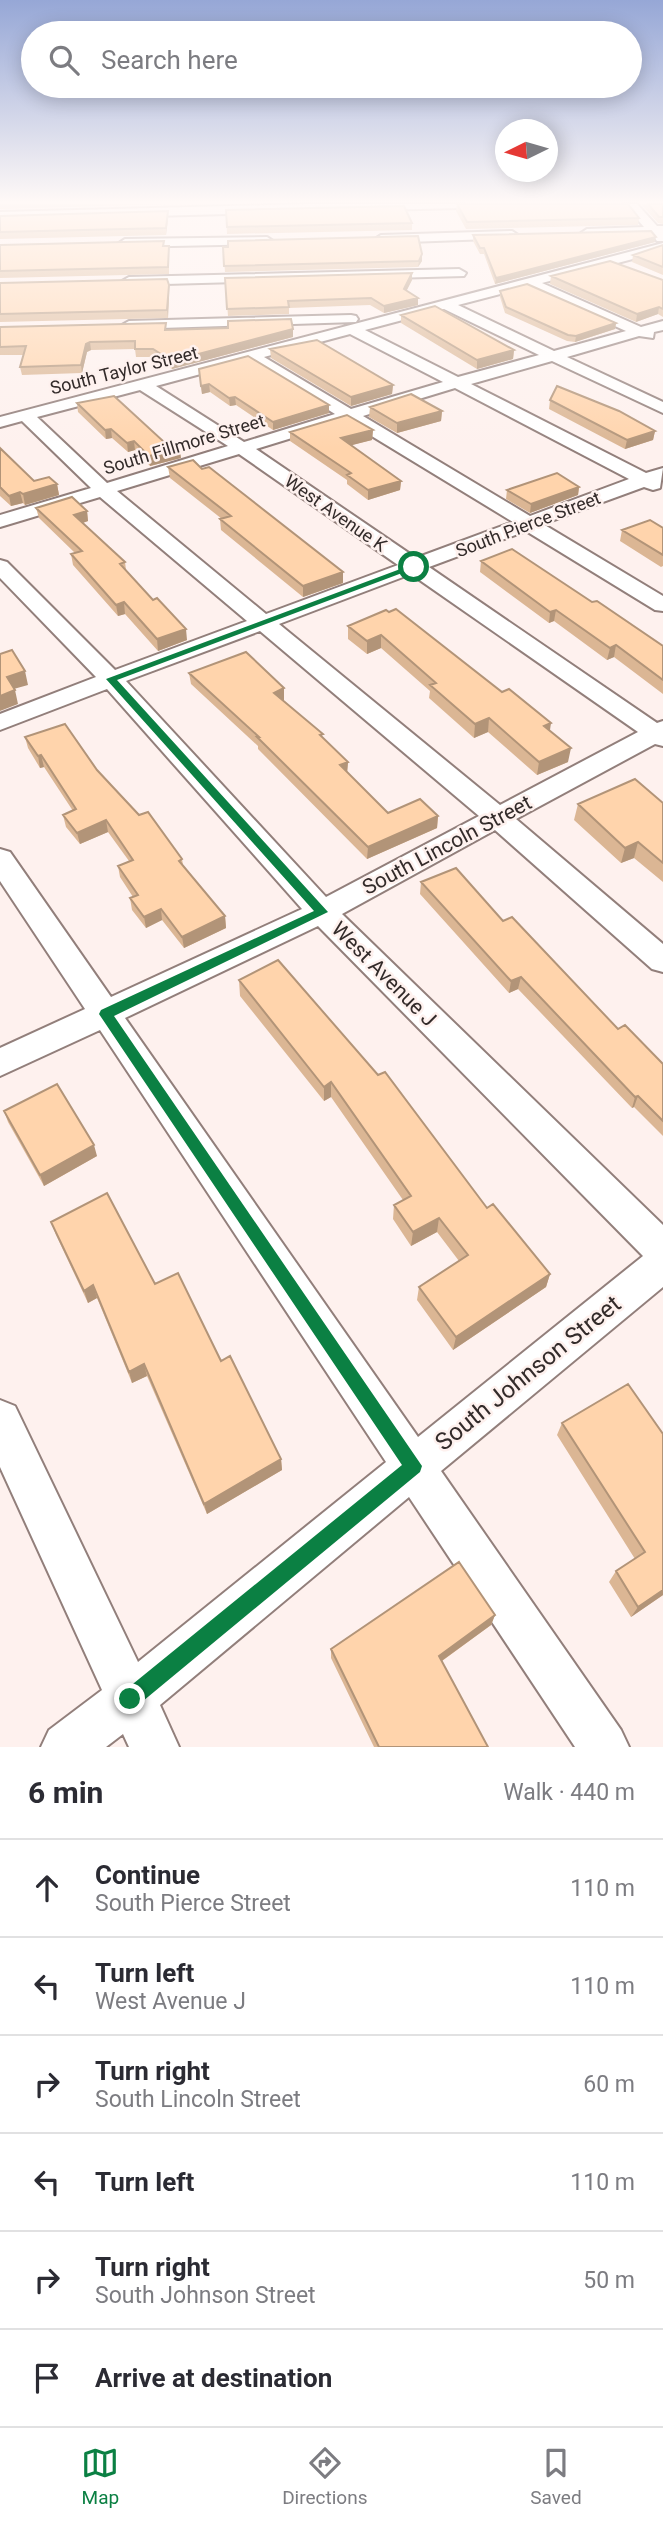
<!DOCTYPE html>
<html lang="en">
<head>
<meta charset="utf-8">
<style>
	:root { --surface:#fff; --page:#f2f2f3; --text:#2b2b33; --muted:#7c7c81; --line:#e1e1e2; --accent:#0b8043 }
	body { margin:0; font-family:Roboto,sans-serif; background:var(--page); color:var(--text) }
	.compass { position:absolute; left:495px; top:119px; width:63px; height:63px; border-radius:50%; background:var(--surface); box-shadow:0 4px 18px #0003; rotate:265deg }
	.stop { position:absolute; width:21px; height:21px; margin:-16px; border:5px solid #0b8043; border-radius:50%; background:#fff }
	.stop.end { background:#0b8043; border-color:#fff; box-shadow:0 2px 7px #0008 }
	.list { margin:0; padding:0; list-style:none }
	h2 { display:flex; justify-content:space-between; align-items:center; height:91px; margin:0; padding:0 28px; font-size:30px }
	h2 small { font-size:23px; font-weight:400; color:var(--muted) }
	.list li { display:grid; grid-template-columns:46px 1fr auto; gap:21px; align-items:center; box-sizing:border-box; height:98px; padding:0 28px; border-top:2px solid var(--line) }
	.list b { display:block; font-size:26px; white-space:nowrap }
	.list p { margin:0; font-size:23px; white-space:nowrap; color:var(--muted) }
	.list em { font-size:23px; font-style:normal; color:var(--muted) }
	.icon { flex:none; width:38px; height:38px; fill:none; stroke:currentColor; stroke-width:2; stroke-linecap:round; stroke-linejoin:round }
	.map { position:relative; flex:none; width:663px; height:1747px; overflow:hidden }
	.search { position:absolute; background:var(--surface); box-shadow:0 4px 18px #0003; left:21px; right:21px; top:21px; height:77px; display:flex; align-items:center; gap:18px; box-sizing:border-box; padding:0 24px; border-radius:38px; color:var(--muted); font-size:26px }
	.sheet { height:679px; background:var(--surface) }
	nav { display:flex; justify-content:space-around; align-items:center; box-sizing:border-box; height:98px; border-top:2px solid var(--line); background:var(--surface); font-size:19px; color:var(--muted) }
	nav a { display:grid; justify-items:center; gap:4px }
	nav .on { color:var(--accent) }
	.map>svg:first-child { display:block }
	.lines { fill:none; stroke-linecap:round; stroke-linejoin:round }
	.minor-casing { stroke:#927f7b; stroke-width:4 }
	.minor { fill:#fff; fill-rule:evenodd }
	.wall { fill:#dbb694 }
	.shaded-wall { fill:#b29478 }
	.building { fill:#ffd4ac; stroke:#b29478; stroke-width:2 }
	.route { fill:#0b8043 }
	.labels { text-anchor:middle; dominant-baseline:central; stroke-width:5; stroke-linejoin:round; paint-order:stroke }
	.far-street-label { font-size:18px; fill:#332b2a; stroke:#fef1ee }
	.street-label { font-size:21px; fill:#332b2a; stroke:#fef1ee }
	.near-street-label { font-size:24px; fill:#332b2a; stroke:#fef1ee }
</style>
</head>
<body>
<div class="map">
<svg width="663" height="1747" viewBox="0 0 663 1747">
	<rect width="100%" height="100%" fill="#fef1ee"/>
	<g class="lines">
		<g class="minor-casing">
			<path id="minor" d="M 307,204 L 465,204 L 459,208 L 0,220 L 0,212 Z
				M 624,204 L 637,204 L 657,226 L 663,226 L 663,241 L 657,241 L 651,234 L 583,236 L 581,233 L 587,229 L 644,227 Z
				M 512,231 L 518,235 L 516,238 L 381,243 L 375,239 L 381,235 Z
				M 267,237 L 273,241 L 271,244 L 125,247 L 119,243 L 125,239 Z
				M 663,243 L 663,251 L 542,283 L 641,327 L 663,321 L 663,330 L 654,332 L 653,338 L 639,336 L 567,357 L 663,402 L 663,413 L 552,361 L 471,384 L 646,473 L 663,468 L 660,488 L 653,490 L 644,487 L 543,524 L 663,596 L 663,611 L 655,610 L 526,531 L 429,567 L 657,723 L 663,721 L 663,746 L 655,744 L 516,819 L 663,944 L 663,972 L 652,969 L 495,830 L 342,914 L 663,1225 L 663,1287 L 441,1471 L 621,1730 L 629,1747 L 575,1747 L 409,1497 L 160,1705 L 179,1747 L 129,1747 L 123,1734 L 106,1747 L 41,1747 L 49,1730 L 102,1690 L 0,1467 L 0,1400 L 15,1406 L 138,1662 L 386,1462 L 100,1030 L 0,1076 L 0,1048 L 85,1009 L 0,881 L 0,849 L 10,852 L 111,997 L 302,909 L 107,689 L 0,730 L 0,714 L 96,677 L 0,578 L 0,560 L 7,562 L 115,670 L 247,621 L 100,497 L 0,527 L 0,515 L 91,488 L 22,421 L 0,427 L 0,417 ZM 527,287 L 626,331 L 554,351 L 458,305 ZM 444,309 L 539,355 L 458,377 L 365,330 ZM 350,334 L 443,382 L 351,409 L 264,357 ZM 249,361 L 335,414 L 244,442 L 156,386 ZM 455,388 L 629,479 L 530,516 L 363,416 ZM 140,390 L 228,446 L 107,483 L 37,417 ZM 347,421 L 513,522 L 416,558 L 256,449 ZM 239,454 L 398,565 L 266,614 L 117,491 ZM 411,574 L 638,732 L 500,805 L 279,624 ZM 260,631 L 479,816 L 326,897 L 126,681 ZM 318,926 L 643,1256 L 418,1437 L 125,1018 Z
				M 459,269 L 466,273 L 464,276 L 129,285 L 122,281 L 129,277 Z
				M 351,315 L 356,316 L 358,319 L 356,322 L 129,329 L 122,325 L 129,321 Z"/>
		</g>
		<use href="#minor" class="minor"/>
	</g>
	<path class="wall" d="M 0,204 L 170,204 L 0,209 Z
		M 457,204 L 639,218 L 638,225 L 466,229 L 456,211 Z
		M 641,204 L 663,204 L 663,224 L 658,223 Z
		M 226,210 L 412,223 L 412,230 L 227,234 Z
		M 168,211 L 168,218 L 166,235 L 0,239 L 0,216 Z
		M 473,235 L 655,242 L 495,284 L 484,254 L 480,254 L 473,241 Z
		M 0,245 L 169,246 L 169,274 L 0,278 Z
		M 663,245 L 663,275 L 632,262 L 633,255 Z
		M 223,247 L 228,247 L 422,261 L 418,267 L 225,272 Z
		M 551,276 L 663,280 L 663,317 L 658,314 L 636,322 L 550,284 Z
		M 225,278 L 412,280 L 406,291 L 418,298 L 418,305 L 384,313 L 370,305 L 289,308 L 289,314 L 228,316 Z
		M 0,283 L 169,293 L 168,318 L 0,322 Z
		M 500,291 L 616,323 L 615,329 L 575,342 L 567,341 L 505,313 L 500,297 Z
		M 401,315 L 514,350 L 513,359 L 477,369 L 401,323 Z
		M 0,327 L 167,330 L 293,329 L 293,337 L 172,369 L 153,357 L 136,357 L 135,349 L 91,350 L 87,352 L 82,373 L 22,375 L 20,367 L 24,355 L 0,355 Z
		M 270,349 L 393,385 L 392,394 L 351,406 L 271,358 Z
		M 199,369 L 329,413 L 273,430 L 236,405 L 230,406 L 210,392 L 202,394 Z
		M 550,400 L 655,431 L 653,440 L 625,449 L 549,409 Z
		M 77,403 L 181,458 L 150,466 L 135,450 L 128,452 L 112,438 L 106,439 L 78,412 Z
		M 370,407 L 442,411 L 441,421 L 397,433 L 369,417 Z
		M 373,430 L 372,440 L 351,445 L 401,481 L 400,490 L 368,500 L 347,484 L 347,480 L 290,441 L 290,432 Z
		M 0,448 L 34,481 L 57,484 L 59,495 L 25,505 L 23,503 L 11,506 L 0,496 Z
		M 168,467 L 202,469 L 343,583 L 303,597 L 221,530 L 220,519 L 222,519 L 170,478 Z
		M 579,487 L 578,495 L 530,513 L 506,499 L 507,490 Z
		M 36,508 L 87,511 L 88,521 L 83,523 L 125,562 L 126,570 L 187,640 L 158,651 L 125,614 L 118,616 L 73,565 L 71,554 L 75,553 L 39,518 Z
		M 663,528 L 663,566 L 661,567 L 620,541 L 622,530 Z
		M 481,561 L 592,602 L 663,646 L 663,694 L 614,657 L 607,660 L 554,621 L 549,623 L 480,572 Z
		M 386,610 L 550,731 L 568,762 L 537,775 L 488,732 L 474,738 L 429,698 L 430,691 L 381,648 L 367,654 L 348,639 L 348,626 Z
		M 189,673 L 284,700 L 283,701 L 348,762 L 347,772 L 388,813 L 438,816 L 437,828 L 367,859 L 258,749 L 258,746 L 191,684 Z
		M 25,737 L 97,770 L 182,859 L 183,865 L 225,916 L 226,928 L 184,948 L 162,920 L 146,928 L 132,910 L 130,898 L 133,897 L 120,877 L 118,866 L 129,861 L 108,832 L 80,844 L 66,827 L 63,815 L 73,811 L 44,767 L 40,768 L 28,748 Z
		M 663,803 L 663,882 L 634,858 L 621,863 L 574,820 L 578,804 Z
		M 421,882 L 503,921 L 618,1029 L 663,1064 L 663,1136 L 634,1107 L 632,1108 L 518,989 L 509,993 L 420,894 Z
		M 239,980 L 487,1208 L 550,1274 L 546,1287 L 453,1350 L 417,1300 L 419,1287 L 459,1261 L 437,1232 L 411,1246 L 393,1219 L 394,1205 L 403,1200 L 331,1097 L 324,1101 L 240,996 Z
		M 4,1111 L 97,1156 L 44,1186 L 8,1122 Z
		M 51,1222 L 155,1284 L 221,1361 L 281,1459 L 282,1470 L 207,1514 L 147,1376 L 132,1383 L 97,1298 L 88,1303 L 56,1235 Z
		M 562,1423 L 663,1434 L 663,1595 L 631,1617 L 609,1582 L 616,1571 L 635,1559 L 557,1435 Z
		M 495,1615 L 491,1625 L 442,1661 L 488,1747 L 374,1747 L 331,1658 L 331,1649 Z"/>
	<path class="shaded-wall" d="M 168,211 L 168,218 L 166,235 L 166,228 Z
		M 656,237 L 655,242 L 495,284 L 496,278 Z
		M 422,254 L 422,261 L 418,267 L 419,261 Z
		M 412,273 L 412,280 L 404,296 L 404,289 Z
		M 169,285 L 169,293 L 168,318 L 167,310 Z
		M 418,298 L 418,305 L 384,313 L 384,306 Z
		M 659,307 L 658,314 L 636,322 L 637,314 Z
		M 616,323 L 615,329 L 575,342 L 576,336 Z
		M 293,329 L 293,337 L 172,369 L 172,361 Z
		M 90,342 L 91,350 L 87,352 L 82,373 L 81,365 L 86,344 Z
		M 514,350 L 513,359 L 477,369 L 477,360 Z
		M 209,384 L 210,392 L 202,394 L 201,386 Z
		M 393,385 L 392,394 L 351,406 L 351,397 Z
		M 235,397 L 236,405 L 230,406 L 229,398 Z
		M 329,405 L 329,413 L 273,430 L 273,422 Z
		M 442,411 L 441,421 L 397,433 L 397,423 Z
		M 111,429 L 112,438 L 106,439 L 105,430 Z
		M 373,430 L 372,440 L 341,448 L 341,438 Z
		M 655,431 L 653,440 L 625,449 L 627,440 Z
		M 134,441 L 135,450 L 128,452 L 127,443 Z
		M 180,449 L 181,458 L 150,466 L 149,456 Z
		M 401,481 L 400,490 L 368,500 L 368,490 Z
		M 57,484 L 59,495 L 25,505 L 23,494 Z
		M 579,487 L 578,495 L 530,513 L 531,504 Z
		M 20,492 L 23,503 L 11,506 L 9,496 Z
		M 87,511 L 88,521 L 76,525 L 74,515 Z
		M 343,572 L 343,583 L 303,597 L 303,586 Z
		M 124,602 L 125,614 L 118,616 L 116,605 Z
		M 556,610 L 554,621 L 549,623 L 550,612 Z
		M 186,629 L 187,640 L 158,651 L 157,639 Z
		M 381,635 L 381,648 L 367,654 L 367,641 Z
		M 616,645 L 614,657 L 607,660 L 610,648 Z
		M 25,671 L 28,685 L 10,690 L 7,677 Z
		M 284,688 L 284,700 L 274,704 L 274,693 Z
		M 15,690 L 18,704 L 0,711 L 0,696 Z
		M 489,718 L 488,732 L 474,738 L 475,724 Z
		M 551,723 L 549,737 L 544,726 Z
		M 571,748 L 568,762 L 537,775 L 539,762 Z
		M 41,755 L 44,767 L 40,768 L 38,756 Z
		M 348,762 L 347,774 L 340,765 Z
		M 438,816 L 437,828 L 367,859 L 368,847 Z
		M 106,820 L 108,832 L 80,844 L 77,833 Z
		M 638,842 L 634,858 L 621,863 L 625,848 Z
		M 161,909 L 162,920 L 146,928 L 144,917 Z
		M 225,916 L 226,928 L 184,948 L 182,937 Z
		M 521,977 L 518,989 L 509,993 L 511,981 Z
		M 331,1082 L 331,1097 L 324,1101 L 324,1087 Z
		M 638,1096 L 634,1107 L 632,1108 L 635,1097 Z
		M 94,1145 L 97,1156 L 44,1186 L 40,1175 Z
		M 439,1218 L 437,1232 L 411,1246 L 413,1232 Z
		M 550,1274 L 546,1287 L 453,1350 L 456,1337 Z
		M 93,1285 L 97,1298 L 88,1303 L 84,1291 Z
		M 144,1364 L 147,1376 L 132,1383 L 129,1372 Z
		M 281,1459 L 282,1470 L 207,1514 L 204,1504 Z
		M 663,1590 L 663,1595 L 631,1617 L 638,1607 Z
		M 495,1615 L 491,1625 L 436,1665 L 439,1656 Z"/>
	<path class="building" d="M 457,204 L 628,204 L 639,218 L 467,222 Z
		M 648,204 L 663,204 L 663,217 L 659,217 Z
		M 404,206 L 412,223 L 227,227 L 226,210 Z
		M 168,211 L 166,228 L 0,232 L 0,216 Z
		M 651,231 L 656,237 L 496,278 L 484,248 L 480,248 L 473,235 Z
		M 418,236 L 422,254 L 419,261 L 224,266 L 223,247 L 228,247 L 228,241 Z
		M 164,241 L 163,246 L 169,246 L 168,267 L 0,271 L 0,245 Z
		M 663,245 L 663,267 L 633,255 Z
		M 610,261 L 663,280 L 663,309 L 659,307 L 637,314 L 551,276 Z
		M 412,273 L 404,289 L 418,298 L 384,306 L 371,298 L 288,301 L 289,307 L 227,309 L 225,278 Z
		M 167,279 L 169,285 L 167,310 L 0,314 L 0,283 Z
		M 527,284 L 616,323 L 576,336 L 568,335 L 506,307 L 500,291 Z
		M 435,306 L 514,350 L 477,360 L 401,315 Z
		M 291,319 L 293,329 L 172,361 L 153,349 L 135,349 L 135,341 L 90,342 L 86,344 L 81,365 L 20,367 L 26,346 L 0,347 L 0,327 L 166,323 L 165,330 L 228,328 L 228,321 Z
		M 317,340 L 393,385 L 351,397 L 270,349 Z
		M 248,356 L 329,405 L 273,422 L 235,397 L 229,398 L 209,384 L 201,386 L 199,369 Z
		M 557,386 L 619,411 L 655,431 L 627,440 L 550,400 Z
		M 411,394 L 442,411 L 397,423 L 370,407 Z
		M 114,396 L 164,442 L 171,440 L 180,449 L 149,456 L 134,441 L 127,443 L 111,429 L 105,430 L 77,403 Z
		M 347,415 L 373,430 L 341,438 L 401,481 L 368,490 L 347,475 L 351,473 L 290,432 Z
		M 0,448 L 34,481 L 49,477 L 57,484 L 23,494 L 20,492 L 9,496 L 0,487 Z
		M 193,460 L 202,469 L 209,467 L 343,572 L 303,586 L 220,519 L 231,516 L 168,467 Z
		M 557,473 L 579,487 L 531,504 L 507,490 Z
		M 72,497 L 87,511 L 74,515 L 125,562 L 120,564 L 153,600 L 157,598 L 186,629 L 157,639 L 124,602 L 116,605 L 71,554 L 82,551 L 36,508 Z
		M 650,520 L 663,528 L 663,555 L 622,530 Z
		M 512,549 L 592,602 L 597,601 L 663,646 L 663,680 L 616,645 L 610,648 L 556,610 L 550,612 L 481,561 Z
		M 396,609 L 502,692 L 509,689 L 551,723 L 544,726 L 571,748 L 539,762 L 489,718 L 475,724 L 430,685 L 436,683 L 381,635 L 367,641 L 348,626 L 386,610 L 389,612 Z
		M 12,650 L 25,671 L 7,677 L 15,690 L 0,696 L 0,654 Z
		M 246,652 L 284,688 L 274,693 L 323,734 L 320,735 L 348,762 L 340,765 L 388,813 L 420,799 L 438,816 L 368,847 L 257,737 L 259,737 L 189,673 Z
		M 65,724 L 97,770 L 139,815 L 148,812 L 182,859 L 179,861 L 225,916 L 182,937 L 161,909 L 144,917 L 130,898 L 138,895 L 118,866 L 133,860 L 106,820 L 77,833 L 63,815 L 76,809 L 41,755 L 38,756 L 25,737 Z
		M 635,779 L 663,803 L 663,863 L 638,842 L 625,848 L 578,804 Z
		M 456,868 L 503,921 L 512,917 L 618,1029 L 625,1025 L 663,1064 L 663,1121 L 638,1096 L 635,1097 L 521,977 L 511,981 L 421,882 Z
		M 278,960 L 378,1075 L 385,1072 L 487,1208 L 493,1204 L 550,1274 L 456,1337 L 419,1287 L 468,1255 L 439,1218 L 413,1232 L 394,1205 L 411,1196 L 331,1082 L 324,1087 L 239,980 Z
		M 57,1084 L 94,1145 L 40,1175 L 4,1111 Z
		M 107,1193 L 155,1284 L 178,1273 L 221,1361 L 230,1356 L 281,1459 L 204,1504 L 144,1364 L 129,1372 L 93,1285 L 84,1291 L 51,1222 Z
		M 628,1384 L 663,1434 L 663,1590 L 638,1607 L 616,1571 L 645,1552 L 562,1423 Z
		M 459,1562 L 495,1615 L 439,1656 L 488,1747 L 379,1747 L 331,1649 Z"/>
	<linearGradient id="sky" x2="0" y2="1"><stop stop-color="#96a7d6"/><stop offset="0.45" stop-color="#fff9f7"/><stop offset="1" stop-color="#fff9f7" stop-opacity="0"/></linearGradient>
	<rect width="663" height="449" fill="url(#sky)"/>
	<path class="route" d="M 411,565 L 418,567 L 117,680 L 328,912 L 114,1016 L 422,1466 L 420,1472 L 137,1706 L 130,1709 L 123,1706 L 120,1699 L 123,1692 L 402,1465 L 99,1014 L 101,1010 L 314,911 L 106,679 Z"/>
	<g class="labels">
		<g class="far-street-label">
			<text transform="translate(124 370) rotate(-14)">South Taylor Street</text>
			<text transform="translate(184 444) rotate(-17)">South Fillmore Street</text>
			<text transform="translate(336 513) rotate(35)">West Avenue K</text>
			<text transform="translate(528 524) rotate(-21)">South Pierce Street</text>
		</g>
		<g class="street-label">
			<text transform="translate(447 845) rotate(-28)">South Lincoln Street</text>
			<text transform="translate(384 974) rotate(45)">West Avenue J</text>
		</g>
		<g class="near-street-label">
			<text transform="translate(528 1373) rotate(-39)">South Johnson Street</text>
		</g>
	</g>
</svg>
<svg class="compass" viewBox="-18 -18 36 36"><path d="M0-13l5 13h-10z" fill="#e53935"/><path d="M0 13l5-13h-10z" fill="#7c7c81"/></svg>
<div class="stop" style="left:414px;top:567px"></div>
<div class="stop end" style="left:130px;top:1699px"></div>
<div class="search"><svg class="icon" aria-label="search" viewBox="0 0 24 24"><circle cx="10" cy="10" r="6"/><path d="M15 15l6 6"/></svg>Search here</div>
</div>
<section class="sheet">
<h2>6 min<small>Walk · 440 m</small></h2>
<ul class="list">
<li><svg class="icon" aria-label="ahead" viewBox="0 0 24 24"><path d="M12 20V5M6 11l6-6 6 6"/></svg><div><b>Continue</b><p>South Pierce Street</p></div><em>110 m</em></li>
<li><svg class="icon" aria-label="left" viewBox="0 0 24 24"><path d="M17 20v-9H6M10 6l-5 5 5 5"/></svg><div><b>Turn left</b><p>West Avenue J</p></div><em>110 m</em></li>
<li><svg class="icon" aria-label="right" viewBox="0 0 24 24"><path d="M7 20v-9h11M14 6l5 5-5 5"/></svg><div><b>Turn right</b><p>South Lincoln Street</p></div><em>60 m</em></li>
<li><svg class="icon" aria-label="left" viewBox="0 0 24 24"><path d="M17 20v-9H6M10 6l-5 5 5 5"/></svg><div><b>Turn left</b></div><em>110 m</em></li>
<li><svg class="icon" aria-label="right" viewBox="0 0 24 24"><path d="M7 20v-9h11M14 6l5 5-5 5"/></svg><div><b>Turn right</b><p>South Johnson Street</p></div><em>50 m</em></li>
<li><svg class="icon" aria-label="arrive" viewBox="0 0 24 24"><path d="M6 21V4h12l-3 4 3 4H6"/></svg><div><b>Arrive at destination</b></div></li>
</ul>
</section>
<nav>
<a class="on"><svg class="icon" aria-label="map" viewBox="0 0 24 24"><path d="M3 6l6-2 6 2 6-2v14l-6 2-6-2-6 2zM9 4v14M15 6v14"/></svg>Map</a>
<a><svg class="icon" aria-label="directions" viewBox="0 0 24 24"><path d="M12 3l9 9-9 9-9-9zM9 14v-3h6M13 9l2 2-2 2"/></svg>Directions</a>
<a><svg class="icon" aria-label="saved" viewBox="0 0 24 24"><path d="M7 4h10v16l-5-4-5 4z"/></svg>Saved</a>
</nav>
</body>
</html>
